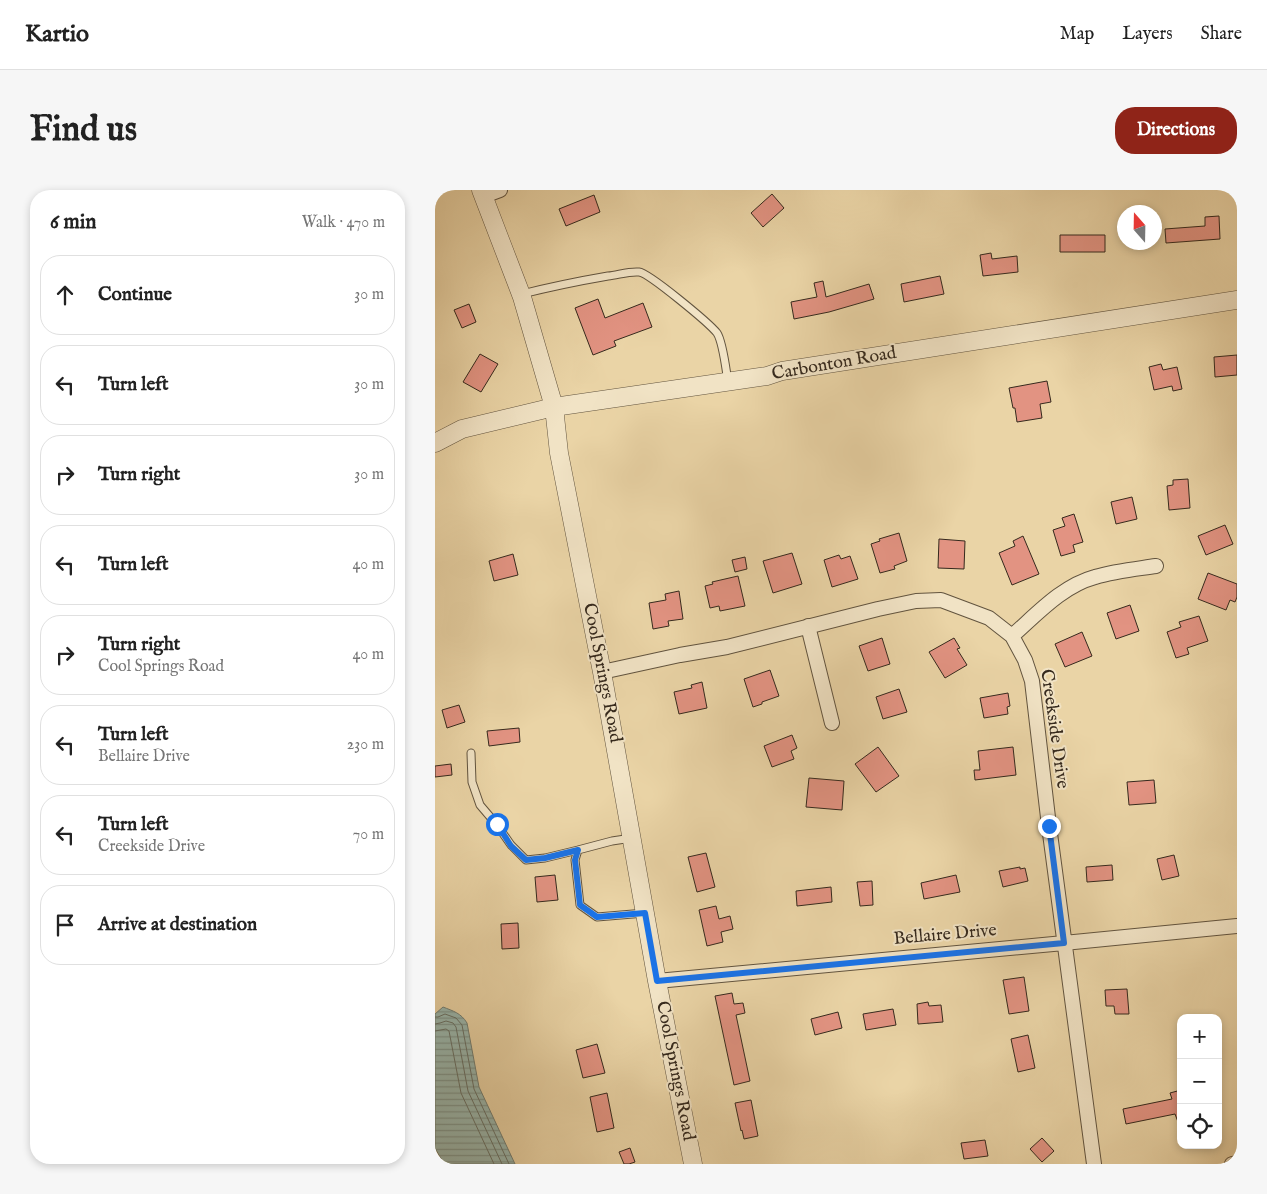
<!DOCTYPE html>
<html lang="en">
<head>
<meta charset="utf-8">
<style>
	:root { --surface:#fff; --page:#f6f6f6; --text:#222; --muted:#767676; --line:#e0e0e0; --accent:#8f2418 }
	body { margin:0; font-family:"IM FELL English",serif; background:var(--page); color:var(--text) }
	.controls { position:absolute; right:15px; bottom:15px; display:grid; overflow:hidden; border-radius:10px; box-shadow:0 2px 8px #0003 }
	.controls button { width:45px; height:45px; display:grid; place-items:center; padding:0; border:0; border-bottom:1px solid var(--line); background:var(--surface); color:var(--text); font:25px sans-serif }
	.compass { position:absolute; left:682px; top:15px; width:45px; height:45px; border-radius:50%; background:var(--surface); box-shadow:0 2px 8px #0003; rotate:340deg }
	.stop { position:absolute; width:15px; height:15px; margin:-11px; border:4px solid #1a73e8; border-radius:50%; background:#fff }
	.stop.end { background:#1a73e8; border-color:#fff; box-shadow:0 1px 5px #0008 }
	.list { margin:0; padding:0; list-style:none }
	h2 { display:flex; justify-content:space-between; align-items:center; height:65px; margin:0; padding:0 20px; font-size:21px }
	h2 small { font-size:16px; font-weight:400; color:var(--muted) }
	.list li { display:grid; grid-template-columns:32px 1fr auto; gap:15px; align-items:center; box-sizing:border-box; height:80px; margin:0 10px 10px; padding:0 10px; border:1px solid var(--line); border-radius:20px }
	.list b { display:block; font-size:19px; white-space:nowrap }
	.list p { margin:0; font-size:16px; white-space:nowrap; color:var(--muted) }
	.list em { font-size:16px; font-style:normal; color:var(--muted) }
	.icon { flex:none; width:28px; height:28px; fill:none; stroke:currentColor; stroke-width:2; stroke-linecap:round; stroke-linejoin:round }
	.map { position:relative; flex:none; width:802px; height:974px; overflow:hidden; border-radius:20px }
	header { display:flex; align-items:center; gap:30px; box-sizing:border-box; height:70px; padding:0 25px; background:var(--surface); border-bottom:1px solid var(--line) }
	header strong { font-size:24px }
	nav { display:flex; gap:28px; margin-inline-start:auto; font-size:18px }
	.intro { display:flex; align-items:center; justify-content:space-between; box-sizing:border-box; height:120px; padding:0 30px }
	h1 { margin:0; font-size:35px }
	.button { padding:12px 22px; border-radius:20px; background:var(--accent); color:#fff; font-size:18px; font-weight:700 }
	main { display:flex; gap:30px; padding:0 30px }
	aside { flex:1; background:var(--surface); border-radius:20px; box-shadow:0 2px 8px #0003 }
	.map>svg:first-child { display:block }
	.water { fill:url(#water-rules); stroke:#717e74 }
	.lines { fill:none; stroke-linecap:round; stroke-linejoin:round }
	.shore { stroke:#677066; stroke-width:1 }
	.building { fill:#e29382; stroke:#35291d }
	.service-casing { stroke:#62543f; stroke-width:9 }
	.minor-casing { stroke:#62543f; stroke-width:16 }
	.tertiary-casing { stroke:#62543f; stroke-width:19 }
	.service { stroke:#f1e3c5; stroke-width:7 }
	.minor { stroke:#f1e3c5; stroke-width:14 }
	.tertiary { stroke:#f1e3c5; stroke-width:18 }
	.route { stroke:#1a73e8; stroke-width:6 }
	.labels { text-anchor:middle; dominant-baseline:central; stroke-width:4; stroke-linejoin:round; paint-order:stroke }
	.street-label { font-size:18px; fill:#35291d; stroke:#f1e3c5 }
</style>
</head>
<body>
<header>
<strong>Kartio</strong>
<nav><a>Map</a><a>Layers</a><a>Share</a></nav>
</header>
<div class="intro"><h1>Find us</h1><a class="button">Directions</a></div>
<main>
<aside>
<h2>6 min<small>Walk · 470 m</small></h2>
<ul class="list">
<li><svg class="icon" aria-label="ahead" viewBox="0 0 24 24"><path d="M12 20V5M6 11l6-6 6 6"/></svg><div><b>Continue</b></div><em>30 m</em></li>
<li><svg class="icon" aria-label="left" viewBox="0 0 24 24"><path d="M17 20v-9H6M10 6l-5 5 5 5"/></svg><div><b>Turn left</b></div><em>30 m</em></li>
<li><svg class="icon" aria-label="right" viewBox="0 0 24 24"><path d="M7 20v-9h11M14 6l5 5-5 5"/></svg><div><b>Turn right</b></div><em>30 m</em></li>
<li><svg class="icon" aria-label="left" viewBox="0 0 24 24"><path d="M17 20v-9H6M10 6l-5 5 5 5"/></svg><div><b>Turn left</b></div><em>40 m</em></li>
<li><svg class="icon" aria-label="right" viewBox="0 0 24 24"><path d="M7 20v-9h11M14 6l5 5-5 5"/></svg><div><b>Turn right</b><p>Cool Springs Road</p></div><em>40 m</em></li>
<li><svg class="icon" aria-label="left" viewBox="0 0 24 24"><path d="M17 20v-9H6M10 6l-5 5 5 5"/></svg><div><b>Turn left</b><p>Bellaire Drive</p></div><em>230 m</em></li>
<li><svg class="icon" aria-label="left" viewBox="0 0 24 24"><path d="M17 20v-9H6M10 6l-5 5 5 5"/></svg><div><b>Turn left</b><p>Creekside Drive</p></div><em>70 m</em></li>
<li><svg class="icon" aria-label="arrive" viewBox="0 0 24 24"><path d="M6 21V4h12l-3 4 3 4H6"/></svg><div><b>Arrive at destination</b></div></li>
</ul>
</aside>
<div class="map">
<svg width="802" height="974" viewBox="0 0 802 974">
	<defs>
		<pattern id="water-rules" width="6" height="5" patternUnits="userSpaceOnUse" patternTransform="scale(1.25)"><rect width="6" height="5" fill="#99b7ae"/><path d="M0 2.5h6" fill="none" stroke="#7e958d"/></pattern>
	</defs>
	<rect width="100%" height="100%" fill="#ead4a6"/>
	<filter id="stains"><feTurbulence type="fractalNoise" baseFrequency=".004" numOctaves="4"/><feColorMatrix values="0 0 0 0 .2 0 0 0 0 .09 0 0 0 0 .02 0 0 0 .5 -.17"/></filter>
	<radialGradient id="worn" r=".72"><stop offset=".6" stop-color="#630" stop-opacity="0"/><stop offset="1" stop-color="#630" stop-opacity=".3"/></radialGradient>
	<path class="water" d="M 8,817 C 18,821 26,823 32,833 L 44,897 L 80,974 L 9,974 L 0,958 L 0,824 Z"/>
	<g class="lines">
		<path class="shore" d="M 0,827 L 3,827 L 10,824 L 21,828 L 27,835 L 39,899 L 74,974
			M 0,834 L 5,833 L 11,831 L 18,833 L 21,837 L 33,901 L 67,974
			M 0,841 L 11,839 L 14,841 L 26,903 L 59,974"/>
	</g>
	<path class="building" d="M 337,4 L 349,18 L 328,37 L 316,23 Z
		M 159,5 L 165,22 L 131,36 L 124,19 Z
		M 784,26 L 785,49 L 731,53 L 730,39 L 770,36 L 770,27 Z
		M 625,45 L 670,45 L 670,62 L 625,62 Z
		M 556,63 L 557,69 L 582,66 L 583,82 L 548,86 L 545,65 Z
		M 505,86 L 509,104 L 469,112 L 466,94 Z
		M 388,91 L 391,107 L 434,94 L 439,109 L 394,122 L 359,129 L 356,112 L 382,107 L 379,93 Z
		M 163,109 L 170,128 L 208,113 L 217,137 L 179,151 L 181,156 L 158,165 L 140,118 Z
		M 34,114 L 41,132 L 27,138 L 19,120 Z
		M 45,164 L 63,174 L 46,202 L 28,192 Z
		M 802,165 L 802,185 L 780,187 L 779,167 Z
		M 726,174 L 728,180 L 742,177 L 747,199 L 738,201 L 737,196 L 719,200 L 714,177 Z
		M 612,191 L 616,212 L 605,214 L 607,228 L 582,232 L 580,218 L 578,218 L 574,198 Z
		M 753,289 L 755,318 L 734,320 L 732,296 L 738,295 L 738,290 Z
		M 697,307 L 702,329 L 681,334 L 676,312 Z
		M 639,324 L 648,352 L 638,355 L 640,362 L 626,366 L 618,340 L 630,336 L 627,328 Z
		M 790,335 L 798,354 L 771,365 L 763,346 Z
		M 464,343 L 472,371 L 459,376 L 460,379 L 445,383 L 436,354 L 445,351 L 444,349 Z
		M 588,346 L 604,384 L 577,395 L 564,363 L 580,356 L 578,351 Z
		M 504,349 L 530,351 L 529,379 L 503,378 Z
		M 357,363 L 367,394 L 338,403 L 328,371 Z
		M 78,364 L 83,385 L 59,391 L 54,371 Z
		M 404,365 L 406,369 L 415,366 L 423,389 L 397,397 L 389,370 Z
		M 310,367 L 312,379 L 300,382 L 297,370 Z
		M 773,383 L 802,394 L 802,407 L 800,412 L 795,410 L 791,420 L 763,409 Z
		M 303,386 L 310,416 L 285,421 L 284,416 L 275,418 L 270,396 L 278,394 L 277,392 Z
		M 244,401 L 248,429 L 233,431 L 234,436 L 218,439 L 214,413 L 231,410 L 230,404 Z
		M 695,415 L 704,441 L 681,449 L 672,423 Z
		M 764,426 L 773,451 L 752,458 L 754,464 L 741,468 L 732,442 L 746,437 L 744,432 Z
		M 647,442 L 657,466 L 630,477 L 620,454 Z
		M 447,448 L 455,474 L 433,481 L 424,456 Z
		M 519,448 L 525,458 L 522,459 L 532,475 L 510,488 L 494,462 Z
		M 335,480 L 344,506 L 327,512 L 327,514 L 318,517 L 309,489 Z
		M 267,492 L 272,518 L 244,524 L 239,502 L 257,498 L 256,495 Z
		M 464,499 L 472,522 L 448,529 L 441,507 Z
		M 573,503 L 575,516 L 572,517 L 573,524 L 549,528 L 545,508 Z
		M 24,515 L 30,532 L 12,538 L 7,520 Z
		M 84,538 L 85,552 L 54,556 L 52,541 Z
		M 357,545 L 362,558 L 356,561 L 359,569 L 337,577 L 329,556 Z
		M 443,557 L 464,586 L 441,602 L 420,574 Z
		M 578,557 L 581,585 L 540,590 L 539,580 L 545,580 L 543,561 Z
		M 16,574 L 17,585 L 0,587 L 0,576 Z
		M 374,588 L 409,591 L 407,620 L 371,617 Z
		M 719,590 L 721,613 L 694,615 L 692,592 Z
		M 271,663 L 280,697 L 262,702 L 253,667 Z
		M 739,665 L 744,686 L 727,690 L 722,669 Z
		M 677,675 L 678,690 L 652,692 L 651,677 Z
		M 585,677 L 585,679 L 590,678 L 593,691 L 568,697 L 564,681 Z
		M 120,685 L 123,710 L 102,712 L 100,687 Z
		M 521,685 L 525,702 L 489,709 L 486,693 Z
		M 437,691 L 438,715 L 425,716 L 422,692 Z
		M 396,697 L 397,712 L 362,716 L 361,701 Z
		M 281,716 L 284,729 L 295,726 L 298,739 L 286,742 L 288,752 L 272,756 L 264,720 Z
		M 83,733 L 84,758 L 67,759 L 66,734 Z
		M 589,787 L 594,821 L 574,824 L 568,790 Z
		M 692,799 L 694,824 L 680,824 L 679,816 L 671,816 L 670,800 Z
		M 297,803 L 299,814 L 308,813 L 310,823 L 301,825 L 315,891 L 299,895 L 280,806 Z
		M 493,812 L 494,816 L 506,815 L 508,832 L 483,834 L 482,814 Z
		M 458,819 L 461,835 L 431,840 L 428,824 Z
		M 403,822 L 407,838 L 380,845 L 376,829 Z
		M 593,845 L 600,878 L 583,882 L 576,849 Z
		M 162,854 L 170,883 L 148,888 L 141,860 Z
		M 746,900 L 746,932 L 743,932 L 740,924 L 691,934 L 688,919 L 737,909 L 735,903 Z
		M 172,903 L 179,938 L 162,942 L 155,907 Z
		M 316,910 L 323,946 L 309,949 L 307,940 L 306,941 L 300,913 Z
		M 607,948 L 619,961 L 607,972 L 595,959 Z
		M 550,950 L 553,966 L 529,969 L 526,953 Z
		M 195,958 L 200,972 L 194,974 L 189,974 L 184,962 Z"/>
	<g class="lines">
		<g class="service-casing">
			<path id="service" d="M 87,104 C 115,97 144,91 173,86 C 183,85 194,81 204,82 C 214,83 274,133 282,143 C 288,152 291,180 293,192
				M 36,563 L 37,592 L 45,615 L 62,635 L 76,655 L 91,670 L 110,668 L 143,660
				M 197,648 L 177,651 L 143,660 L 140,670 L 145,715 L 162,727 L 210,723"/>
		</g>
		<g class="minor-casing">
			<path id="minor" d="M 49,6 L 65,0
				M 373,436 L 397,533
				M 577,446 C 602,424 627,396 660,387 C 680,381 701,379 721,376
				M 167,482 L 245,465 L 292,457 L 443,419 L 481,411 L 506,410 L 554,428 L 577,446 L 590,470 L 597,491 L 614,636 L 659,974
				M 222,791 L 629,753 L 802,736
				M 797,974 L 802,973"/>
		</g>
		<g class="tertiary-casing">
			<path id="tertiary" d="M 46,0 L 87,107 L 119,217 L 124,263 L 167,482 L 222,791 L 258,974
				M 0,253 L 27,239 L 119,217 L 332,186 L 347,181 L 802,110"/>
		</g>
		<use href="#service" class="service"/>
		<use href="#minor" class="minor"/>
		<use href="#tertiary" class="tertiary"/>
	</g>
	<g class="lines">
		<path class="route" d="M 62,634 L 76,656 L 91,670 L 110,668 L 143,660 L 140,670 L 145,715 L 162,727 L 210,723 L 222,791 L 629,753 L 614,636"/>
	</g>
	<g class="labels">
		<g class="street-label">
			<text transform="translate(399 174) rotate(-10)">Carbonton Road</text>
			<text transform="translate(167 483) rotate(79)">Cool Springs Road</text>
			<text transform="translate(619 539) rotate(82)">Creekside Drive</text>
			<text transform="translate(510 745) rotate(-5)">Bellaire Drive</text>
			<text transform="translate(240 881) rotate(79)">Cool Springs Road</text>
		</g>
	</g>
	<rect width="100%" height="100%" filter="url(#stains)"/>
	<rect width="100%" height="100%" fill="url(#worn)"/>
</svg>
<div class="controls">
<button>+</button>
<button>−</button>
<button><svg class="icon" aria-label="locate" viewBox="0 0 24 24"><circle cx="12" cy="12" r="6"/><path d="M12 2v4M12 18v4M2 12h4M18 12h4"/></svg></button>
</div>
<svg class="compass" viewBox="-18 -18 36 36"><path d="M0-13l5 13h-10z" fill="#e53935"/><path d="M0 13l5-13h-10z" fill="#767676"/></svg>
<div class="stop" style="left:62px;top:634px"></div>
<div class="stop end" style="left:614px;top:636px"></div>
</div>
</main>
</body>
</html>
